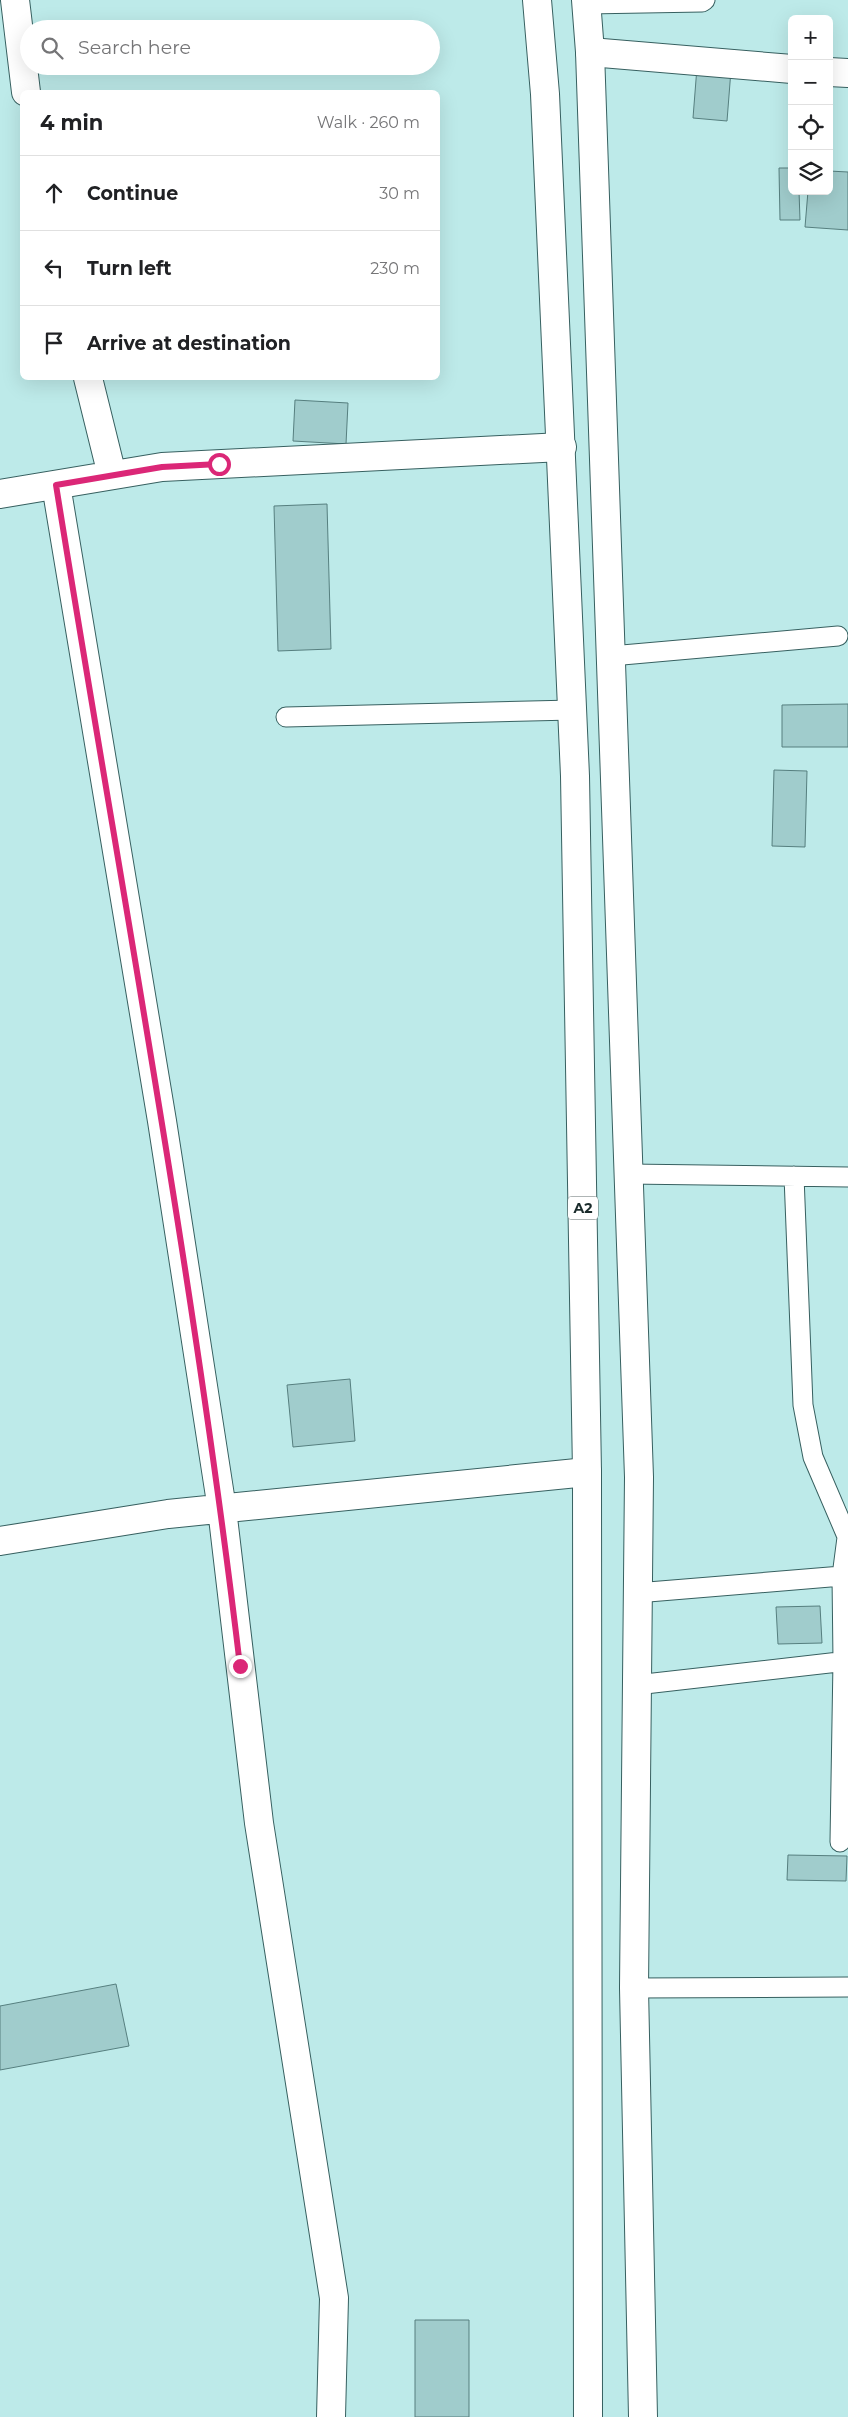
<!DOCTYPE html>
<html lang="en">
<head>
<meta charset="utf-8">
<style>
	:root { --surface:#fff; --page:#f6f6f6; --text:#202124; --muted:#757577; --line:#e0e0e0 }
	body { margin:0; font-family:Montserrat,sans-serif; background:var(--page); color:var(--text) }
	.controls { position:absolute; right:15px; top:15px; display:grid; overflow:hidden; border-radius:8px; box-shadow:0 5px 20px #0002 }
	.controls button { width:45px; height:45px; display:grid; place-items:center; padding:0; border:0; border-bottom:1px solid var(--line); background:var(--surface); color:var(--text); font:25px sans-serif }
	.stop { position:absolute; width:15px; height:15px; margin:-11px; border:4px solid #db2777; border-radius:50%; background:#fff }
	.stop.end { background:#db2777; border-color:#fff; box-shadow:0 1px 5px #0008 }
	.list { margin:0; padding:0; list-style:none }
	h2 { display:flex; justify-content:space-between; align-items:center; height:65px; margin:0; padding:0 20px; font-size:21px }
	h2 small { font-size:16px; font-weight:400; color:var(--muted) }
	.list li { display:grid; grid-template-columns:32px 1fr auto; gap:15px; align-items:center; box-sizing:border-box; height:75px; padding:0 20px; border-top:1px solid var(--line) }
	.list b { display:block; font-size:19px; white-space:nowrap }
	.list em { font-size:16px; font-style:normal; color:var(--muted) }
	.icon { flex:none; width:28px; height:28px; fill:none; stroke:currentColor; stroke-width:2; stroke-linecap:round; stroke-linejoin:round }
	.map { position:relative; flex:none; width:848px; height:2417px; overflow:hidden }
	.search { position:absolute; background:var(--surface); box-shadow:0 5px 20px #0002; left:20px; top:20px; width:420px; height:55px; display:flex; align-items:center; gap:12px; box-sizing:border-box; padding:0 18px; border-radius:28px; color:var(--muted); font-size:19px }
	.panel { position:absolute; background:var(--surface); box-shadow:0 5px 20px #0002; left:20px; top:90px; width:420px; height:290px; border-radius:8px }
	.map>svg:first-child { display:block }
	.building { fill:#a0cccc; stroke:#567f7f }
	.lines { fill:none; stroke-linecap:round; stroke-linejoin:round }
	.service-casing { stroke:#376060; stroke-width:21 }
	.minor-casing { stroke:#376060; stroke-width:30 }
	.trunk-casing { stroke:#376060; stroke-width:30 }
	.service { stroke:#fff; stroke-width:19 }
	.minor { stroke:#fff; stroke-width:28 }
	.trunk { stroke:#fff; stroke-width:28 }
	.route { stroke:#db2777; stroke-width:6 }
	.labels { text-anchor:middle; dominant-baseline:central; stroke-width:4; stroke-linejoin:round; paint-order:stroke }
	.shield { fill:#fff; stroke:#5f6b6b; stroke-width:1 }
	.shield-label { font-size:14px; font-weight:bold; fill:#1a2b2b }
</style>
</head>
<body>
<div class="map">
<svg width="848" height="2417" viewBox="0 0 848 2417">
	<rect width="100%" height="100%" fill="#bdeae9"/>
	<path class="building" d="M 697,67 L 731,70 L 727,121 L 693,118 Z
		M 779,168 L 792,168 L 792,191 L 799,191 L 800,220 L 780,220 Z
		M 829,171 L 848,172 L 848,230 L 805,227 L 808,191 L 829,191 Z
		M 295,400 L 348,403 L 346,444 L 293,441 Z
		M 327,504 L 331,649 L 278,651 L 274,506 Z
		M 848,704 L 848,747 L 782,747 L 782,705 Z
		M 774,770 L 807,771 L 805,847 L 772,846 Z
		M 350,1379 L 355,1441 L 293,1447 L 287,1385 Z
		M 820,1606 L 822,1643 L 778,1644 L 776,1607 Z
		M 788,1855 L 847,1856 L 846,1881 L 787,1880 Z
		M 116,1984 L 129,2046 L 0,2070 L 0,2006 Z
		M 415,2320 L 469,2320 L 469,2417 L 415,2417 Z"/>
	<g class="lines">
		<g class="service-casing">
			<path id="service" d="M 587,4 L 702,2 L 705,0
				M 611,656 L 838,636
				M 286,717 L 573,710
				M 628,1174 L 848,1177
				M 794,1176 L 803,1405 L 813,1457 L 846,1534
				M 636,1593 L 842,1576
				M 636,1685 L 848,1661
				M 840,1842 L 843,1661 L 842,1576 L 848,1530
				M 634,1988 L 848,1987"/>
		</g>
		<g class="minor-casing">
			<path id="minor" d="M 15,0 L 26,92
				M 590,52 L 792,69
				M 829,72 L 848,73
				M 88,378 L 112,475
				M 56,485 L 162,1121 L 222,1509 L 259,1823 L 334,2298 L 331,2417
				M 0,494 L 162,467 L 562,447
				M 0,1541 L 168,1514 L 587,1472"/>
		</g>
		<g class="trunk-casing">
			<path id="trunk" d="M 537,0 L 545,94 L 575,776 L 587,1472 L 588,2417
				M 586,0 L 590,52 L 639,1477 L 634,1988 L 643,2417"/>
		</g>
		<use href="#service" class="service"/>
		<use href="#minor" class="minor"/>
		<use href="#trunk" class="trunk"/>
	</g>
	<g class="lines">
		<path class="route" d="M 219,464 L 162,467 L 56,485 C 119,878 193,1270 240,1666"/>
	</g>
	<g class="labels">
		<rect class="shield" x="568" y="1196.5" width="30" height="23" rx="4"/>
		<g class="shield-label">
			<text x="583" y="1208">A2</text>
		</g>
	</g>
</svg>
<div class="controls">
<button>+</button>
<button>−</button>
<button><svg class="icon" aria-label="locate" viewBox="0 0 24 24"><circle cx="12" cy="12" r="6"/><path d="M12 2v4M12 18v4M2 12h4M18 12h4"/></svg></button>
<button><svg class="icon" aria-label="layers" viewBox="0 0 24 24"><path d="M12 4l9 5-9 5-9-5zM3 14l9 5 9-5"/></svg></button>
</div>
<div class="stop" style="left:219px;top:464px"></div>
<div class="stop end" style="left:240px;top:1666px"></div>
<div class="search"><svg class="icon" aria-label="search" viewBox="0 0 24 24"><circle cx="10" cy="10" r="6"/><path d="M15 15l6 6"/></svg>Search here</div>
<section class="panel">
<h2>4 min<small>Walk · 260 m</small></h2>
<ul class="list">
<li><svg class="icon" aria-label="ahead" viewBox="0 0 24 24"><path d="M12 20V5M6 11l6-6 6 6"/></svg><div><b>Continue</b></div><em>30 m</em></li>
<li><svg class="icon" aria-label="left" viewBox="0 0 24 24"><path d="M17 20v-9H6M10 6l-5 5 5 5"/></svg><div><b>Turn left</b></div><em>230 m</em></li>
<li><svg class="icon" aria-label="arrive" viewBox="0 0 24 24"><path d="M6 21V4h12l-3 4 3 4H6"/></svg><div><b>Arrive at destination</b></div></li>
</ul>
</section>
</div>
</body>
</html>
